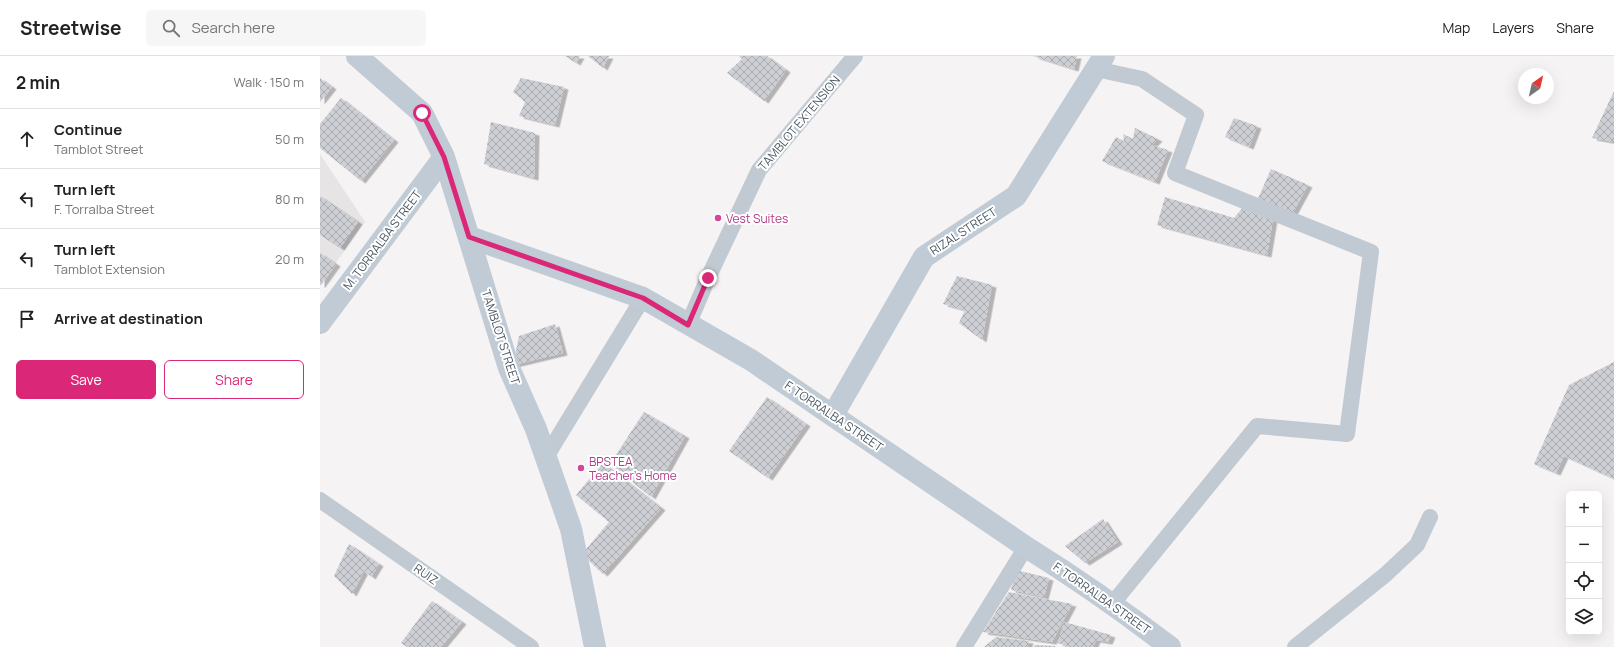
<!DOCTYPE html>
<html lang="en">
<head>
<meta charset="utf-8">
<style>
	:root { --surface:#fff; --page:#f6f6f6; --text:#222; --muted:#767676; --line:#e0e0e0; --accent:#db2777 }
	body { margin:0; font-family:Manrope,sans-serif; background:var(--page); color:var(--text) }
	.controls { position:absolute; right:12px; bottom:12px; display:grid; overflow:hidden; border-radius:6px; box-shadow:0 4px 16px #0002 }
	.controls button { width:36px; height:36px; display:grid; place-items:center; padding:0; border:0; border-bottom:1px solid var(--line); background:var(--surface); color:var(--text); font:20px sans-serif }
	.compass { position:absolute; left:1198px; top:12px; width:36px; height:36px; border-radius:50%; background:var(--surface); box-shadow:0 4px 16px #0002; rotate:34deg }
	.stop { position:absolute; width:12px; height:12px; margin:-9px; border:3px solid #db2777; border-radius:50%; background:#fff }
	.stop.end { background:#db2777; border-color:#fff; box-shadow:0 1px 4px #0008 }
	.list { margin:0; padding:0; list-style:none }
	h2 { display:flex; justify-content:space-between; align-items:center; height:52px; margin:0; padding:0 16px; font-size:17px }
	h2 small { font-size:13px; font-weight:400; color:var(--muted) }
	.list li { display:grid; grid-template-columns:26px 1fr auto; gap:12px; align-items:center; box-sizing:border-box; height:60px; padding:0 16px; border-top:1px solid var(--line) }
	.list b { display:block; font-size:15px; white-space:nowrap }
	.list p { margin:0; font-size:13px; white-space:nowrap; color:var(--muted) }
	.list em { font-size:13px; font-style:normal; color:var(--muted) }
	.actions { display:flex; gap:8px; padding:12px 16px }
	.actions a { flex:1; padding:9px 0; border:1px solid var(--accent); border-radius:6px; text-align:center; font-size:14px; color:var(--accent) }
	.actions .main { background:var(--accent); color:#fff }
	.icon { flex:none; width:22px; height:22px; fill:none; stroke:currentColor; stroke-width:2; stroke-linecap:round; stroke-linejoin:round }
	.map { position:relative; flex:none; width:1294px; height:591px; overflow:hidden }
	header { display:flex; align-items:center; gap:24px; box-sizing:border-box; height:56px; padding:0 20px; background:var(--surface); border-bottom:1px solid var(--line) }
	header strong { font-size:19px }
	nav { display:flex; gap:22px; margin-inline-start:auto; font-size:14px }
	.search { width:280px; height:36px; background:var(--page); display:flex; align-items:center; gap:10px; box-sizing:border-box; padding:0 14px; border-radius:6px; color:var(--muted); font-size:15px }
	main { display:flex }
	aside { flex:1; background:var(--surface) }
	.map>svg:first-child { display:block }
	.education { fill:#e6e4e5 }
	.building { fill:url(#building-cross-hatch); filter:url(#shadow) }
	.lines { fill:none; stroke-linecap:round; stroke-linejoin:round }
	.street { stroke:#c1cad2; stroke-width:16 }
	.secondary { stroke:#c1cbd6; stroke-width:22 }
	.route { stroke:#db2777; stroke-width:5 }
	.hotel-dot { fill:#d1479c; stroke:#fff; stroke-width:1.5 }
	.labels { text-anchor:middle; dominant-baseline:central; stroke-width:4; stroke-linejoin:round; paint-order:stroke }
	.street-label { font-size:12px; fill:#4a5661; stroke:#fff }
	.hotel-label { font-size:12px; fill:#b23c85; stroke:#fff; text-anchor:start }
</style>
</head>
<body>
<header>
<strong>Streetwise</strong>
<div class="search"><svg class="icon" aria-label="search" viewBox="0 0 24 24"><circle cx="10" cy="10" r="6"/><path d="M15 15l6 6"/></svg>Search here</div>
<nav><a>Map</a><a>Layers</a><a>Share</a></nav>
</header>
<main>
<aside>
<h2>2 min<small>Walk · 150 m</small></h2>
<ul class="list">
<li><svg class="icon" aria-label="ahead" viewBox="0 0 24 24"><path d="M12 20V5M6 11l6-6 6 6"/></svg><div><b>Continue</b><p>Tamblot Street</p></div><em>50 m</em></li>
<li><svg class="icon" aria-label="left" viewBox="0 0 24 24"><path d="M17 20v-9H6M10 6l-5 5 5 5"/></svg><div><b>Turn left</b><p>F. Torralba Street</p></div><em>80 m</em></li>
<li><svg class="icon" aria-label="left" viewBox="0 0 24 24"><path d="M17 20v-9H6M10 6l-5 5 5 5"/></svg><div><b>Turn left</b><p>Tamblot Extension</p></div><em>20 m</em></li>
<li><svg class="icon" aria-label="arrive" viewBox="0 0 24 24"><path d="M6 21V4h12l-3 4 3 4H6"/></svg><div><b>Arrive at destination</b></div></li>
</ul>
<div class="actions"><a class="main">Save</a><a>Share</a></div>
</aside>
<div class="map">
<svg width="1294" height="591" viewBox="0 0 1294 591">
	<defs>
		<pattern id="building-cross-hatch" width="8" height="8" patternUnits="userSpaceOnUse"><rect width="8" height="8" fill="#cdcfd5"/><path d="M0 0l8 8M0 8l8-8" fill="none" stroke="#a8abb0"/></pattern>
		<filter id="shadow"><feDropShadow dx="4.5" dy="2.5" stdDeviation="0" flood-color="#0004"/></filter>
	</defs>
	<rect width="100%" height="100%" fill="#f5f3f3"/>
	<path class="education" d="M 0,98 L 45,166 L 0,229 Z"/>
	<path class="building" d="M 245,0 L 260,0 L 256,7 Z
		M 268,0 L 289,0 L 283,12 Z
		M 419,0 L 447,0 L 466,14 L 444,45 L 407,17 L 422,3 Z
		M 713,0 L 757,0 L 754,13 Z
		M 0,22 L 12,31 L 0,46 Z
		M 201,22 L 244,31 L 235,69 L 199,60 L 205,46 L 193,36 Z
		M 1294,35 L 1294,86 L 1272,82 Z
		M 21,42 L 74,84 L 41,125 L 0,92 L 0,68 Z
		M 914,62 L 937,70 L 929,91 L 905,81 Z
		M 171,66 L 215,77 L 214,122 L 164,108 Z
		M 815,72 L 838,83 L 832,89 L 848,94 L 835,126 L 782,105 L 796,81 L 804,85 L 803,78 L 813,83 Z
		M 951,113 L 988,129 L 970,162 L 937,145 Z
		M 0,140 L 38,166 L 20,192 L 0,179 Z
		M 845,141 L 914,162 L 923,151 L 953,163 L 947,199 L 837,169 Z
		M 0,197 L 16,208 L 1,229 L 0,229 Z
		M 637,220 L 672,229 L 662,284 L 639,267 L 645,254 L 623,248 Z
		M 235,268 L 243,297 L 193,309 L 199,280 Z
		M 1294,306 L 1294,423 L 1244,400 L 1236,417 L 1214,408 L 1249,329 Z
		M 447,341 L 486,368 L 448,422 L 409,395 Z
		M 324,356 L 365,380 L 331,441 L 290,408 Z
		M 283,407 L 341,452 L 283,518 L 262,498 L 289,466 L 256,439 Z
		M 783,463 L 798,486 L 765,507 L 745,490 Z
		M 29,488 L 59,508 L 51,521 L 44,515 L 32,538 L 14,520 Z
		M 696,514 L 729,522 L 724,541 L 691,534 Z
		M 689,536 L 752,548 L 732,586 L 663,576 Z
		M 112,545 L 142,566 L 121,591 L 87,591 L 81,587 Z
		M 744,566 L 791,579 L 788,586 L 776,584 L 773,591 L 751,591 L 738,587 Z
		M 676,581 L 709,585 L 707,591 L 664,591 Z
		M 715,589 L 735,590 L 735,591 L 714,591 Z"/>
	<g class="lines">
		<path class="street" d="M 776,13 L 822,23 L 876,59 L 855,117 L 1051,196 L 1027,378 L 937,370 L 793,547
			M 368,269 L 388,222 L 439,114 L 535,0
			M 226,401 L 323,242
			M 0,444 L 211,591
			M 644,591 L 706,491
			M 975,591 L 1065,519 L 1097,489 L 1110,461"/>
		<path class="secondary" d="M 37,0 L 102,57 L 124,101 L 189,312 L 216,373 L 251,473 L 275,591
			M 149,181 L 323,242 L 431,304 L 706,491 C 756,522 803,555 850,591
			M 0,267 L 124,101
			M 513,359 L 604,201 L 696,140 L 784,0"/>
	</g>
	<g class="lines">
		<path class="route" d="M 102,57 L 124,101 L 149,181 L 323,242 L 368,269 L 388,222"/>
	</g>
	<g class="hotel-dot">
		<circle cx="398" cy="162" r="4"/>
		<circle cx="261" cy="412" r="4"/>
	</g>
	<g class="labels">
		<g class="street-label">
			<text transform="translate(479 67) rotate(-50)">TAMBLOT EXTENSION</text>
			<text transform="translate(643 175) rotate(-33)">RIZAL STREET</text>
			<text transform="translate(62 184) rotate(-53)">M. TORRALBA STREET</text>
			<text transform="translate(181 281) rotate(72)">TAMBLOT STREET</text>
			<text transform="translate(514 360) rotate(34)">F. TORRALBA STREET</text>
			<text transform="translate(106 518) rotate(35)">RUIZ</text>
			<text transform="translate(782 542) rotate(35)">F. TORRALBA STREET</text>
		</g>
		<g class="hotel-label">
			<text x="406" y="162">Vest Suites</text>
			<text x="269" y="405">BPSTEA<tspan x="269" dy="14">Teacher's Home</tspan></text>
		</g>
	</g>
</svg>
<div class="controls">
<button>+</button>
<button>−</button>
<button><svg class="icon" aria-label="locate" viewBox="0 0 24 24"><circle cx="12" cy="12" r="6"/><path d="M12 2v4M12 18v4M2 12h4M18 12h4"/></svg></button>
<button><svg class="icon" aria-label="layers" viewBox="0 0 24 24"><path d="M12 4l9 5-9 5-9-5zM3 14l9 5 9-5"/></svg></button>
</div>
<svg class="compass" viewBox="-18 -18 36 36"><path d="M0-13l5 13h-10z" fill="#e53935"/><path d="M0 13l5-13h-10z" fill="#767676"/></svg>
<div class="stop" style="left:102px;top:57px"></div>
<div class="stop end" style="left:388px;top:222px"></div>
</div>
</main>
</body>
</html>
